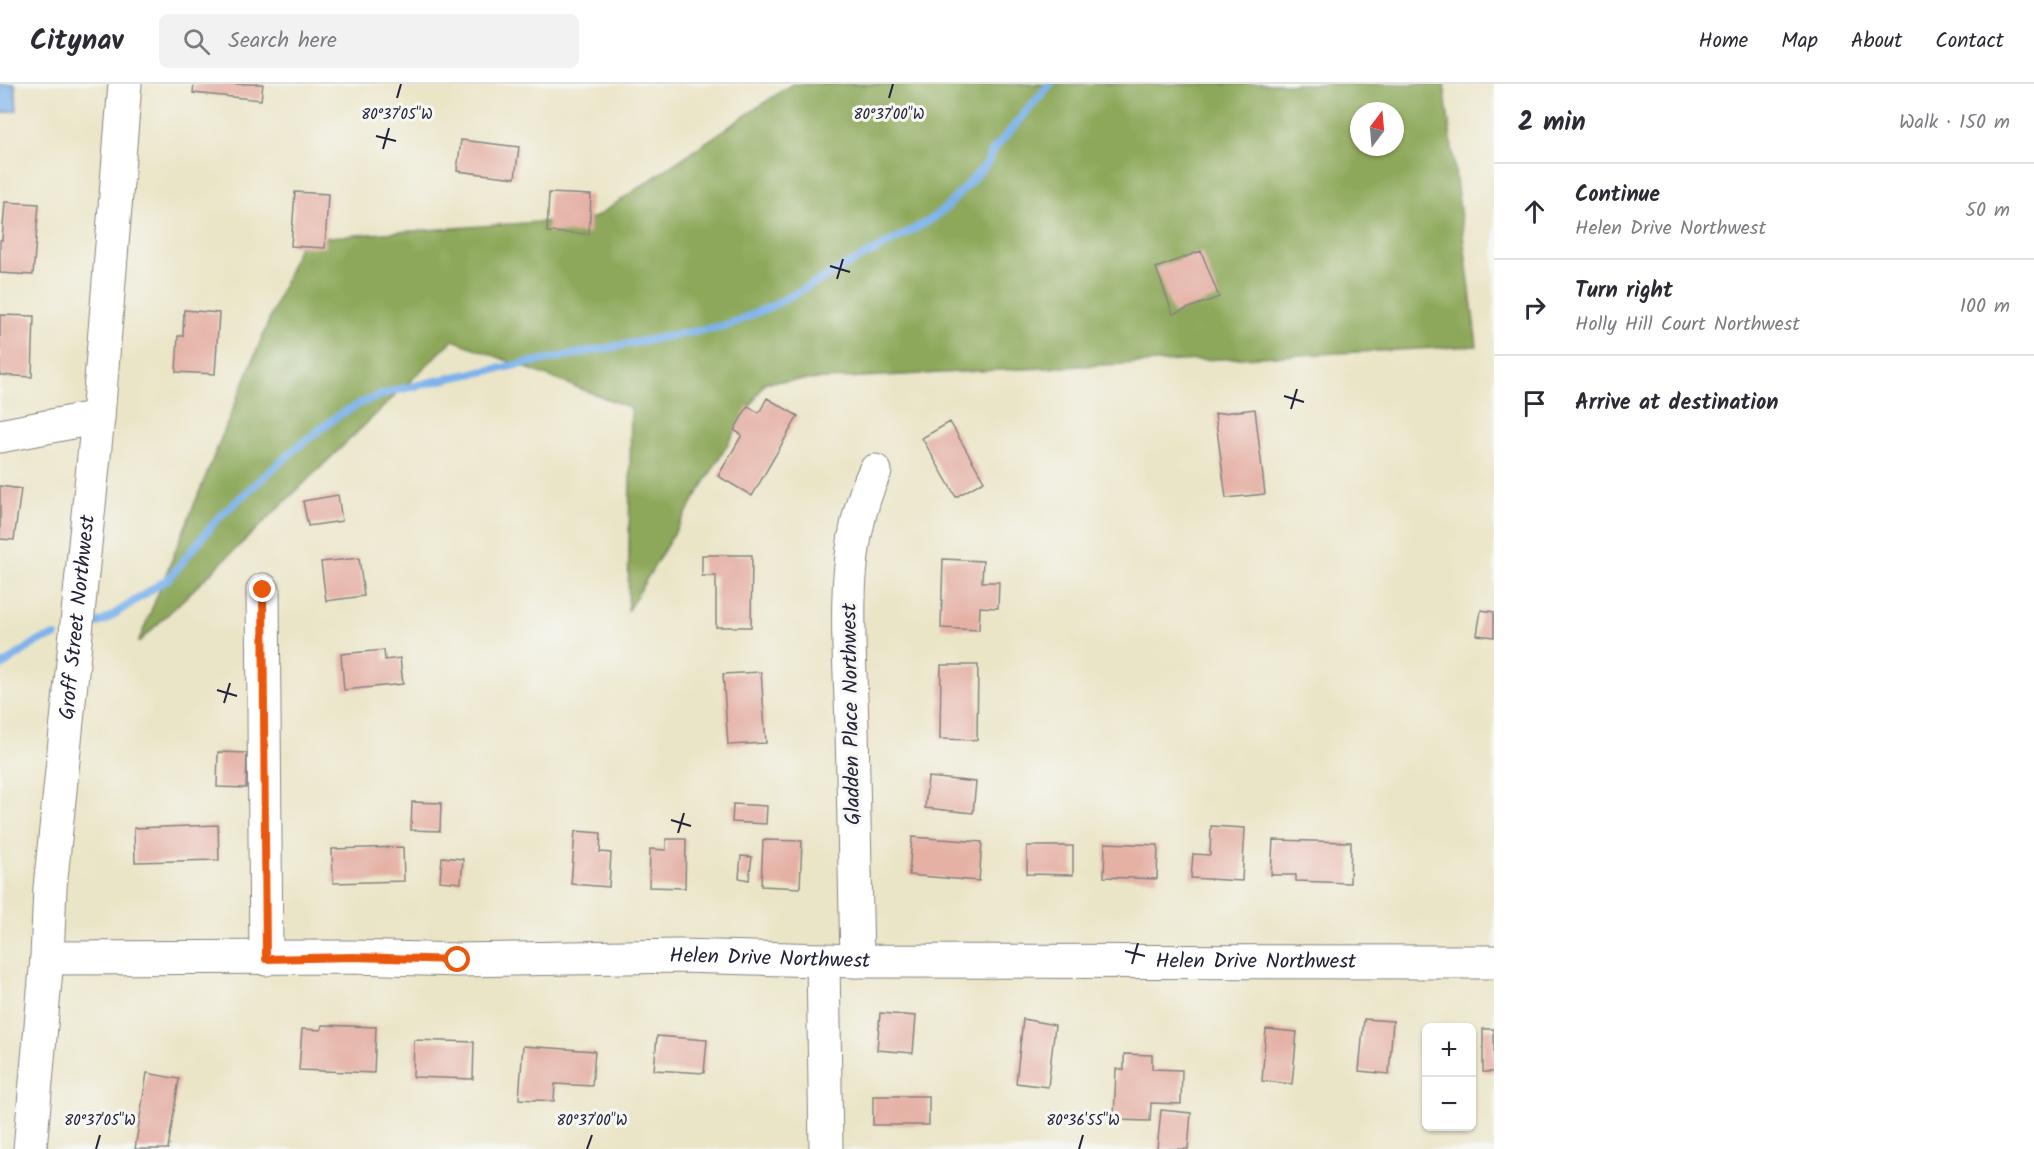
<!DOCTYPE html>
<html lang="en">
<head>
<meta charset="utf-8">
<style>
	:root { --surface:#fff; --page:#f2f2f3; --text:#2b2b33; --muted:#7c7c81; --line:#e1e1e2 }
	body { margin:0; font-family:Kalam,sans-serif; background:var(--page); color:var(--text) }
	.controls { position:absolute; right:18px; bottom:18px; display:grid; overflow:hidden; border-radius:9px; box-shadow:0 2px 4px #0004 }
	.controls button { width:54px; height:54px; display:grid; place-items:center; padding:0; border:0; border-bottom:2px solid var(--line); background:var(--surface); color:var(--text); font:30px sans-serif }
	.compass { position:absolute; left:1350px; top:18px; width:54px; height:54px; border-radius:50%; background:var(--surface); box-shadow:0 2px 4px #0004; rotate:16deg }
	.stop { position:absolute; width:18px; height:18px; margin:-14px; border:4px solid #ea580c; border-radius:50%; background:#fff }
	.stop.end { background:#ea580c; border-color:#fff; box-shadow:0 2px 6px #0008 }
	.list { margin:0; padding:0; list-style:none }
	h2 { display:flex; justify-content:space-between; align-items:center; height:78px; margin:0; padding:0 24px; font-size:26px }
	h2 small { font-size:20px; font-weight:400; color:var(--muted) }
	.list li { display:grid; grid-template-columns:39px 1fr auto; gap:18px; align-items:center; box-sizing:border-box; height:96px; padding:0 24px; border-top:2px solid var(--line) }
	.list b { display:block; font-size:22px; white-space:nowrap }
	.list p { margin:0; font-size:20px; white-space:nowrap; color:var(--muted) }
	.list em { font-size:20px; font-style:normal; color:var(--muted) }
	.icon { flex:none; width:33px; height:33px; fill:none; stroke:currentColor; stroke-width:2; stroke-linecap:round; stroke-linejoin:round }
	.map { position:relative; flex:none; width:1494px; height:1065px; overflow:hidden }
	header { display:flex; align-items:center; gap:36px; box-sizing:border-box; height:84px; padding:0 30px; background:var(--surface); border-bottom:2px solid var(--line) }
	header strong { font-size:28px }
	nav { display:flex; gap:33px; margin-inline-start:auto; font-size:21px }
	.search { width:420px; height:54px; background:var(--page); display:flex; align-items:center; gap:15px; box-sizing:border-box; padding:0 21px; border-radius:9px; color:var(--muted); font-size:22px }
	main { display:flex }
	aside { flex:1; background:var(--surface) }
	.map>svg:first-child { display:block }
	.forest { fill:#8da85a; stroke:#58654a; stroke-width:1.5; fill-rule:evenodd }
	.water { fill:#7db2eb; stroke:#506a93; stroke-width:1.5 }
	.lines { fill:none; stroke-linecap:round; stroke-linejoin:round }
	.stream { stroke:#7db2eb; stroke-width:8 }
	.building { fill:#e5b1a5 }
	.minor-casing { stroke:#868481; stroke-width:35 }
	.minor { stroke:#fff; stroke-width:33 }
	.route { stroke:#ea580c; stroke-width:8 }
	.ticks { fill:none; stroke:#22223b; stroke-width:2 }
	.labels { text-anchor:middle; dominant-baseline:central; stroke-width:6; stroke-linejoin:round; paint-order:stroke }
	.street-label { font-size:21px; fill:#22223b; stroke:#f6f6f2 }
	.ticks-label { font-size:15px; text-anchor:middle; fill:#22223b; stroke:#f6f6f2; stroke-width:6; stroke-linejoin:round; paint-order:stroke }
</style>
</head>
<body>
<header>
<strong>Citynav</strong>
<div class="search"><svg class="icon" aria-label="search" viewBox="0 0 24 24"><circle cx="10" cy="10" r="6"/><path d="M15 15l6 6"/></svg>Search here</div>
<nav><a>Home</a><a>Map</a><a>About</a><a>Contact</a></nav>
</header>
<main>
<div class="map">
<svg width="1494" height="1065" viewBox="0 0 1494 1065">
	<rect width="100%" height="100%" fill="#f6f6f2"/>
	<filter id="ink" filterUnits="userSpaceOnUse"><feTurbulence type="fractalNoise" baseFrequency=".0167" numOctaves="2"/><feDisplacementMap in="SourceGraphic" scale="12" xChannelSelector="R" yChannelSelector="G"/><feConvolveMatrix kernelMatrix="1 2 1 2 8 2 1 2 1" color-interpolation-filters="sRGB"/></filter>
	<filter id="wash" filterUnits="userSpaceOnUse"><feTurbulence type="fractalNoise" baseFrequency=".008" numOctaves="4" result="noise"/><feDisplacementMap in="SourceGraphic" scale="24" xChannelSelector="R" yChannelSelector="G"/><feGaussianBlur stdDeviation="1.35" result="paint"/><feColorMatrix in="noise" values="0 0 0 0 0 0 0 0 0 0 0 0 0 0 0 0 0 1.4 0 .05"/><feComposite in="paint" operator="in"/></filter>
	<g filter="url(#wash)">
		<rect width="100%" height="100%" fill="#ebe5c7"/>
		<path class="forest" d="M 792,0 L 1444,0 L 1477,262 L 765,298 L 628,526 L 631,324 L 453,256 L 138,559 L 302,155 L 594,134 ZM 1359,27 L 1395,27 L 1395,63 L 1359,63 Z"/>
		<path class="water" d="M 0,0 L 15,0 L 17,26 L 0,29 Z"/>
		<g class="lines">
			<path class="stream" d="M 97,539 L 104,537 L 169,494 L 219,433 L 296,364 L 339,331 L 361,319 L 393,307 L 454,293 L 728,241 L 774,221 L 929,137 L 947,123 L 988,78 L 991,69 L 1050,0
				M 0,583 L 38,557 L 55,552"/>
		</g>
		<g id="blocks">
			<path class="building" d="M 194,0 L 263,0 L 261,16 L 193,9 Z
				M 461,56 L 519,63 L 515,94 L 457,87 Z
				M 295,108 L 328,110 L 325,164 L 291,162 Z
				M 549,109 L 591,111 L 589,150 L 547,148 Z
				M 5,118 L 39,120 L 33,191 L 0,189 L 0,156 L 2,156 Z
				M 1201,167 L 1219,213 L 1173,230 L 1156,184 Z
				M 184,226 L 219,229 L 215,290 L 176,288 L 178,252 L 183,252 Z
				M 0,231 L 34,232 L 32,293 L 0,291 Z
				M 767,314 L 798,332 L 752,412 L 718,392 L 742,351 L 734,346 L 748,322 L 759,329 Z
				M 1255,325 L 1265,410 L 1226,414 L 1215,330 Z
				M 950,338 L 984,397 L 956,413 L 922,354 Z
				M 0,402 L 21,405 L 14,456 L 0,455 Z
				M 338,411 L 342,437 L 308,442 L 303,417 Z
				M 702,471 L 752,471 L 751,543 L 716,543 L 716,492 L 702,492 Z
				M 359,474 L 364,512 L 326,517 L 321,478 Z
				M 943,475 L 983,477 L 982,498 L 999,498 L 998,524 L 980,523 L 979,546 L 941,544 Z
				M 1481,526 L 1494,528 L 1494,553 L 1477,551 Z
				M 384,566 L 385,576 L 400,574 L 403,600 L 344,606 L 341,570 Z
				M 941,581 L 978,581 L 977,656 L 940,655 Z
				M 761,588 L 766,659 L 728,661 L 723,590 Z
				M 218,668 L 247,669 L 246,704 L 217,703 Z
				M 928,693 L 976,698 L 973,729 L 925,724 Z
				M 412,718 L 441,719 L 440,747 L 411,746 Z
				M 733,720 L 767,722 L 766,740 L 732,738 Z
				M 218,741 L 219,776 L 135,778 L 134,744 Z
				M 1211,742 L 1245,744 L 1242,797 L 1191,794 L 1193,770 L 1210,771 Z
				M 575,747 L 601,749 L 600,768 L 611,769 L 609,803 L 571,800 Z
				M 912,753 L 982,758 L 979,797 L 909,791 Z
				M 666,755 L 686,755 L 685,804 L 649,803 L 650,765 L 666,766 Z
				M 763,756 L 802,757 L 800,804 L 761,802 Z
				M 1273,756 L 1351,758 L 1350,799 L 1296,797 L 1296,791 L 1271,791 Z
				M 1105,759 L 1158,761 L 1157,795 L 1104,793 Z
				M 1027,762 L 1073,762 L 1073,791 L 1027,790 Z
				M 403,763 L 404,797 L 333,799 L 332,765 Z
				M 741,772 L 752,773 L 749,796 L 739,794 Z
				M 442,773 L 463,775 L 461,799 L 440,797 Z
				M 880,929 L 916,932 L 913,969 L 877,966 Z
				M 1023,935 L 1055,941 L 1048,1003 L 1016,999 Z
				M 1364,935 L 1393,937 L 1389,990 L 1359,987 Z
				M 322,941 L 376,943 L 374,989 L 299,986 L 302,945 L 321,946 Z
				M 1266,945 L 1297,948 L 1292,1000 L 1262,997 Z
				M 1483,945 L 1494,945 L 1494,988 L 1483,988 Z
				M 657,952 L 707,956 L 704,989 L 654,986 Z
				M 414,956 L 474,958 L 473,995 L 413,993 Z
				M 523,962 L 595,967 L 592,1002 L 555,1000 L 554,1017 L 519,1015 Z
				M 1124,970 L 1152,971 L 1152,985 L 1182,986 L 1181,1020 L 1151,1019 L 1150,1037 L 1114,1036 L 1116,985 L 1124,986 Z
				M 147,989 L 179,995 L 168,1065 L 135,1065 Z
				M 873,1012 L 929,1012 L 929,1041 L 873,1041 Z
				M 1161,1026 L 1191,1029 L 1188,1065 L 1157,1065 Z"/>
		</g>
	</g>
	<g filter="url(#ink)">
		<use href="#blocks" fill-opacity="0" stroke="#868481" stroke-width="1.5"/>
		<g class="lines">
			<g class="minor-casing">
				<g id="minor">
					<path d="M 0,352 L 98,333"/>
					<path d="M 263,506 L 266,875"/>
					<path id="s1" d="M 47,874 L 353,873 L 458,876 L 680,872 L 857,877 L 1494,878"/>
					<path d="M 823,876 L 826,1065"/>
					<path d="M 857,877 C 855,800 853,722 852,644 C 850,560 838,466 875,387"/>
					<path id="s2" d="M 30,1065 L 47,874 L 50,804 L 98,333 L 125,0"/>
				</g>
			</g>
			<use href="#minor" class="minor"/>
		</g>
	</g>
	<g class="lines" filter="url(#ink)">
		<path class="route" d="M 263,506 L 266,875 L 352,873 L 458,876"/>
	</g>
	<path class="ticks" d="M 397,14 L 401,0M 889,14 L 893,0M 376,52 L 396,57M 383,65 L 389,44M 830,182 L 850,188M 837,195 L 843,175M 1284,312 L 1304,318M 1291,325 L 1297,305M 217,606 L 237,612M 224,619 L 230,599M 671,736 L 691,742M 678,749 L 684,729M 1125,867 L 1145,872M 1132,880 L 1138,859M 96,1065 L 100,1051M 587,1065 L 592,1051M 1079,1065 L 1083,1051"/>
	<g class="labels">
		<g class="street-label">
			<text stroke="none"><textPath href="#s2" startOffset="534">Groff Street Northwest</textPath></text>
			<text transform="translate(852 630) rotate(-91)">Gladden Place Northwest</text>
			<text stroke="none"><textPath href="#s1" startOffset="723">Helen Drive Northwest</textPath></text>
			<text stroke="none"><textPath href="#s1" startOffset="1209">Helen Drive Northwest</textPath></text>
		</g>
	</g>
	<g class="ticks-label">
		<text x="397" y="35">80°37'05"W</text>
		<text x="889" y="35">80°37'00"W</text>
		<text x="100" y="1041">80°37'05"W</text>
		<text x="592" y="1041">80°37'00"W</text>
		<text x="1083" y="1041">80°36'55"W</text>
	</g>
</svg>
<div class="controls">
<button>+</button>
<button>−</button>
</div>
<svg class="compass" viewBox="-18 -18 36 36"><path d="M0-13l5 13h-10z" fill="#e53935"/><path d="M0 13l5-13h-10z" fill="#7c7c81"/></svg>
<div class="stop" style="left:458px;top:876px"></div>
<div class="stop end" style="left:263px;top:506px"></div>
</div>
<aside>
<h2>2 min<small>Walk · 150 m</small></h2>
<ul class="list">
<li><svg class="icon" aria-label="ahead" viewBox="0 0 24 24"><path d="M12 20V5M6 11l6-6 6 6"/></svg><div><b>Continue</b><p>Helen Drive Northwest</p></div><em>50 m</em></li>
<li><svg class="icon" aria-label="right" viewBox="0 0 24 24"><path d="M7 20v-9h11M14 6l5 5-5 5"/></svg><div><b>Turn right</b><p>Holly Hill Court Northwest</p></div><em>100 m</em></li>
<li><svg class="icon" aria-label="arrive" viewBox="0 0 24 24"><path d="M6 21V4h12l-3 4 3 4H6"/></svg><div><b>Arrive at destination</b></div></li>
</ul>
</aside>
</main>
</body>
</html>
